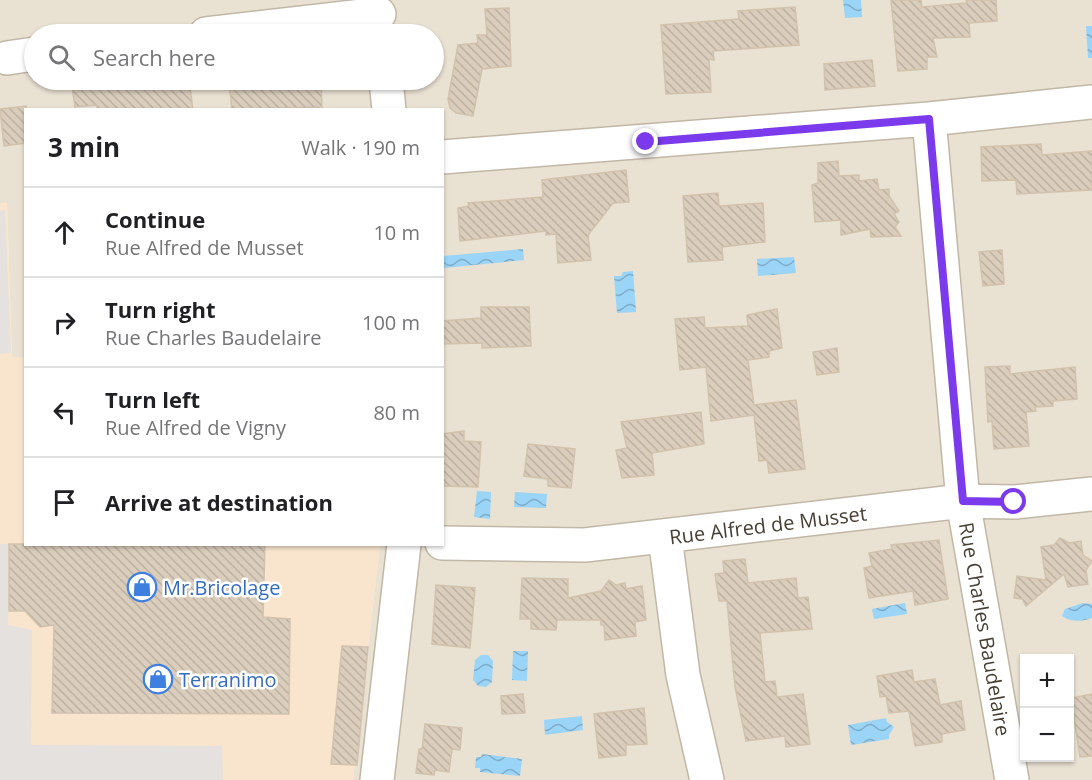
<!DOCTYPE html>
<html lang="en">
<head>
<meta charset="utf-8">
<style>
	:root { --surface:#fff; --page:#f6f6f6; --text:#202124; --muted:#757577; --line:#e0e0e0 }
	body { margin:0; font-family:"Open Sans",sans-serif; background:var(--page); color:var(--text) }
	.controls { position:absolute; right:18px; bottom:18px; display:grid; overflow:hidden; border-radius:0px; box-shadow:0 2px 4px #0004 }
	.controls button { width:54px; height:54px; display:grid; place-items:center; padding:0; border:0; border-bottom:2px solid var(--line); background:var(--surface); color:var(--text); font:30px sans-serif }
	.stop { position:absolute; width:18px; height:18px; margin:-14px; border:4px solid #7c3aed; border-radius:50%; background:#fff }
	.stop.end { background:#7c3aed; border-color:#fff; box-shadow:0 2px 6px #0008 }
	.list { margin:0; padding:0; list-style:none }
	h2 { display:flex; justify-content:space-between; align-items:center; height:78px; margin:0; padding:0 24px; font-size:26px }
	h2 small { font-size:20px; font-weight:400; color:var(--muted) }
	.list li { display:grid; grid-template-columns:39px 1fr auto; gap:18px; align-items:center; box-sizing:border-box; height:90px; padding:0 24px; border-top:2px solid var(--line) }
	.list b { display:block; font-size:22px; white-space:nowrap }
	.list p { margin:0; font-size:20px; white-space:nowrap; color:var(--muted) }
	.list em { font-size:20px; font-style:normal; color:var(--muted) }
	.icon { flex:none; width:33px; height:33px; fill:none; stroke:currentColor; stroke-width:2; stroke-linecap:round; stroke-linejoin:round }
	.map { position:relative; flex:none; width:1092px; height:780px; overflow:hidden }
	.search { position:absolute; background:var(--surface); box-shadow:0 2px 4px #0004; left:24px; top:24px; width:420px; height:66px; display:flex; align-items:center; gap:15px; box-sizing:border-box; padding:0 21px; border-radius:33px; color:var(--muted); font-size:22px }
	.panel { position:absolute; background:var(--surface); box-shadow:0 2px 4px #0004; left:24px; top:108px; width:420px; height:438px; border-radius:0px }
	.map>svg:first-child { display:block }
	.residential { fill:#e9e1d2; fill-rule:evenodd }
	.commercial { fill:#f9e5cd }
	.parking { fill:#e4e1de }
	.water { fill:url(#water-waves) }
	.building { fill:url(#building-back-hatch); stroke:#d2c2ac; stroke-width:1.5 }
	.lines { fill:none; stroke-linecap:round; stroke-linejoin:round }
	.minor-casing { stroke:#c1b7a6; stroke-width:36 }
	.minor { stroke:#fff; stroke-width:33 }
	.route { stroke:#7c3aed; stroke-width:8 }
	.labels { text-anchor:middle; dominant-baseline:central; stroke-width:5; stroke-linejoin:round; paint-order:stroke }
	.street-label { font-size:20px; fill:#473f34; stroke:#fff }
	.shop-label { font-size:20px; fill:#366cbe; stroke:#fff; text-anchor:start }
</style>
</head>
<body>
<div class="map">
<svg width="1092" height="780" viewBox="0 0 1092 780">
	<defs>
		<pattern id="water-waves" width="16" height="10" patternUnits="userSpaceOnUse" patternTransform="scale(1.5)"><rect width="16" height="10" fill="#9ad4f7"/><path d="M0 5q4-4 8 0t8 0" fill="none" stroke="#7fadc9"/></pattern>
		<pattern id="building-back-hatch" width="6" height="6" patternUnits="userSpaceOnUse" patternTransform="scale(1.5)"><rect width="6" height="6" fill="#dacdbc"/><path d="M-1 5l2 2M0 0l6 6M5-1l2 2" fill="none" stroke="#bcb1a2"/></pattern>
	</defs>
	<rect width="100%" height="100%" fill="#f4efe5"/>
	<path class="residential" d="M 0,0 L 1092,0 L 1092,780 L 353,780 L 380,545 L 442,544 L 442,110 L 26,110 L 25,357 L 12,357 L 7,203 L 0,203 ZM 34,34 L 434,34 L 434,80 L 34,80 ZM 1024,658 L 1070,658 L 1070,758 L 1024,758 Z"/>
	<path class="commercial" d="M 7,202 L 12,357 L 25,357 L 26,544 L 380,545 L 353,780 L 0,780 L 0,203 Z"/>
	<path class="parking" d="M 5,210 L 11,353 L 0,354 L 0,211 Z
		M 0,544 L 8,544 L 8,625 L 32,630 L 31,745 L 222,746 L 223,780 L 0,780 Z"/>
	<path class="water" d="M 843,0 L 861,0 L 862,17 L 845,18 Z
		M 1086,26 L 1092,26 L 1092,58 L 1088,58 Z
		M 523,249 L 524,260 L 444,268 L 443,256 Z
		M 794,257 L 796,273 L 758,276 L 757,259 Z
		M 633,271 L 636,312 L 617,313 L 614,276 L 621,276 L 623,272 Z
		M 477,491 L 491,492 L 490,519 L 474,517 Z
		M 515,492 L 547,494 L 546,508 L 514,507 Z
		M 905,603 L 907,614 L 874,619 L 872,609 Z
		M 1083,603 L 1092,604 L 1092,618 C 1081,622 1071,622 1062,616 L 1065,609 Z
		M 513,651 L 528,651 L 527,681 L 512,680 Z
		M 481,655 L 488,655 L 493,661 L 492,682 L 486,687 L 478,686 L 473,680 L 475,660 Z
		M 582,716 L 583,730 L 545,735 L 544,720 Z
		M 886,718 L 887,722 L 894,727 L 889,735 L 889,739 L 851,745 L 848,725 Z
		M 482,754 L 522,759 L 520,776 L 480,772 L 480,768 L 475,768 L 476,757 L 481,757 Z"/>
	<path class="building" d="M 891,0 L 921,0 L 922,7 L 967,3 L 966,0 L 996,0 L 997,21 L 969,23 L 970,37 L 933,38 L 937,57 L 927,57 L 927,69 L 898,71 Z
		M 795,7 L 799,45 L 713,51 L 714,60 L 709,59 L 711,92 L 666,94 L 661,25 L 739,19 L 738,11 Z
		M 509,8 L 511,66 L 482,69 L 473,116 L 456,113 L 450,108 L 448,99 L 458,45 L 478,43 L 477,35 L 487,35 L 485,9 Z
		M 872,60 L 875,86 L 825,90 L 824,64 Z
		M 71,80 L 110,80 L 111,88 L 151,86 L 150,80 L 189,80 L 193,110 L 97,110 L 97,105 L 75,107 Z
		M 271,80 L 321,80 L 322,107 L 232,110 L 229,83 Z
		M 26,106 L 26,143 L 4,146 L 0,109 Z
		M 1041,144 L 1042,155 L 1092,151 L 1092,190 L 1017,194 L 1016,180 L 982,181 L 981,147 Z
		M 838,161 L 839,176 L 859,175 L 859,181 L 877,179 L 879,190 L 889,189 L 889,196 L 899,211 L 894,214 L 899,222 L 895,227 L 901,236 L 871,237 L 870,229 L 841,235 L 841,220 L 815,222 L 812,185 L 818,183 L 818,163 Z
		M 626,170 L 629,202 L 613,203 L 588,235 L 591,260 L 558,263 L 556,234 L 546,235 L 546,231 L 460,241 L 458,208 L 469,206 L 468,203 L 543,197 L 542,180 Z
		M 718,193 L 719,206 L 763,203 L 765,242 L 722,247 L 723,260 L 688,262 L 683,196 Z
		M 1002,250 L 1004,284 L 983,286 L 979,252 Z
		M 481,307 L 529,307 L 531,346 L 482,348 L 482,343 L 442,344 L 442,321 L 481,318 Z
		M 777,309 L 782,348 L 769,351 L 769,357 L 748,360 L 754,405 L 796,400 L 805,469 L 769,473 L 767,460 L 759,461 L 754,415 L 711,421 L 706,367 L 680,370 L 675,319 L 704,317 L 705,328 L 748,326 L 747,315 Z
		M 837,348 L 839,372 L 817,375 L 813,352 Z
		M 1010,366 L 1010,374 L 1075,367 L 1077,399 L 1053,401 L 1053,406 L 1035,407 L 1036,411 L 1026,412 L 1029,446 L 994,449 L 992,421 L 988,422 L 985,367 Z
		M 701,412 L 704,444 L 652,453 L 654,475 L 622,478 L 616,450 L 627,448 L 621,422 Z
		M 464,431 L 464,441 L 481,442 L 478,487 L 442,486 L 442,434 Z
		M 528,444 L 575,449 L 571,488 L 548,486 L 548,479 L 524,476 Z
		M 1060,538 L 1069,543 L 1081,541 L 1083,555 L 1092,561 L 1086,570 L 1088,584 L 1068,587 L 1064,574 L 1026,606 L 1022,599 L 1014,598 L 1017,576 L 1046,580 L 1041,547 L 1054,545 Z
		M 939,540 L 948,599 L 915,605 L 913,591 L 869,598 L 864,568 L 872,566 L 869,553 L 892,549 L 891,545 Z
		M 9,544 L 265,544 L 263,617 L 290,619 L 289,714 L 52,713 L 54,625 L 40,627 L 25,611 L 9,611 Z
		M 745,559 L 748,583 L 796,578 L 798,598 L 808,597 L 812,629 L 760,633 L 765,682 L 775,681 L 777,697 L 803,694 L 810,744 L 786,747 L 785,736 L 746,741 L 735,687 L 727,601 L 719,601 L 715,574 L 724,573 L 723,561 Z
		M 522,578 L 568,579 L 568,598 L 601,591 L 609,580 L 616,585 L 625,583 L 626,589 L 642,586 L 646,620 L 635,622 L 636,636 L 605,640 L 604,625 L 601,625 L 601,620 L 557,620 L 556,630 L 531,629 L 531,619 L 520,619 Z
		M 436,585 L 475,588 L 470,648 L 432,644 Z
		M 342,646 L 368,647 L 357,765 L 331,764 Z
		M 912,670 L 914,682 L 935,679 L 940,705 L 961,701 L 965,730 L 942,734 L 942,742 L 915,746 L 909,711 L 889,713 L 886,696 L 880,697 L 877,676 Z
		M 523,694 L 525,713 L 502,714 L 501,696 Z
		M 1092,694 L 1092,756 L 1080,757 L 1071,698 Z
		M 644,708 L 647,744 L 626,745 L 626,755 L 599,758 L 594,714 Z
		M 425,724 L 462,728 L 460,750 L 452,749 L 449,772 L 435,770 L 434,775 L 416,773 L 419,749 L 422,749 Z"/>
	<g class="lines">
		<g class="minor-casing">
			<path id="minor" d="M 206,34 L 379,14
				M 7,58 L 34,54
				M 386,80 L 389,110
				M 929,119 L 963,501 L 1012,780
				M 442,157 L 929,119 L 1092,102
				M 665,537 L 683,675 L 707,780
				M 442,543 L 585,545 L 963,501 L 1014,502 L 1092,494
				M 377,780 L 404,544"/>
		</g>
		<use href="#minor" class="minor"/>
	</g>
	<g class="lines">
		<path class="route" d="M 646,142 L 929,119 L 963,501 L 1014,502"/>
	</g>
	<defs>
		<g id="shop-ring" transform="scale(1.5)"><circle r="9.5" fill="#fff" stroke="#3f7fe0" stroke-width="1.5"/><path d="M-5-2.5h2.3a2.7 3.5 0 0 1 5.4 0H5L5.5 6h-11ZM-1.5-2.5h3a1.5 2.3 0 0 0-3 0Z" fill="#3f7fe0"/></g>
	</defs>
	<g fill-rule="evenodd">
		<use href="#shop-ring" x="142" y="587"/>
		<use href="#shop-ring" x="158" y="679"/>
	</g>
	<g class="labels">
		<g class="street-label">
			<text transform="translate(768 525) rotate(-7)">Rue Alfred de Musset</text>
			<text transform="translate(985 629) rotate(80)">Rue Charles Baudelaire</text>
		</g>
		<g class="shop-label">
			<text x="163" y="587">Mr.Bricolage</text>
			<text x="179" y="679">Terranimo</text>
		</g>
	</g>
</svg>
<div class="controls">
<button>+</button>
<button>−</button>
</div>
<div class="stop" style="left:1014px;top:502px"></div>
<div class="stop end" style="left:646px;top:142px"></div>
<div class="search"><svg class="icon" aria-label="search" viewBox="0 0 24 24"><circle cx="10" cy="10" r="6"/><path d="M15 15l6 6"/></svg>Search here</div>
<section class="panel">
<h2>3 min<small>Walk · 190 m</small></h2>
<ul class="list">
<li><svg class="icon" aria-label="ahead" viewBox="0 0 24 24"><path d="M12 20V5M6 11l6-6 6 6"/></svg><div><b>Continue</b><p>Rue Alfred de Musset</p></div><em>10 m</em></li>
<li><svg class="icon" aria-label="right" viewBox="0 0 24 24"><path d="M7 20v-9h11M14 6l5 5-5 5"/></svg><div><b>Turn right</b><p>Rue Charles Baudelaire</p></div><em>100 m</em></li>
<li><svg class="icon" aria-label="left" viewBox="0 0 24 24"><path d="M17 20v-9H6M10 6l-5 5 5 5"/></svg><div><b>Turn left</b><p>Rue Alfred de Vigny</p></div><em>80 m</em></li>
<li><svg class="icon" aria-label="arrive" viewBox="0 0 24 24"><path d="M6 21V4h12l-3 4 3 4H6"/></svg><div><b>Arrive at destination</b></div></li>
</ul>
</section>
</div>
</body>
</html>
